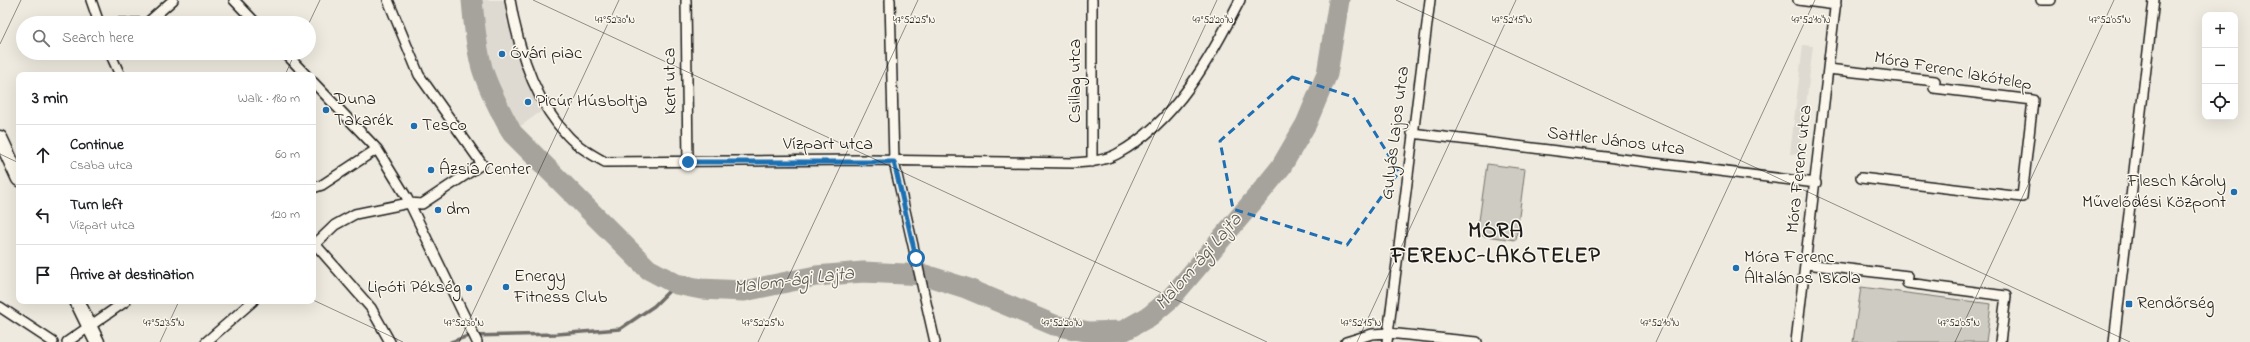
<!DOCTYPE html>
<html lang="en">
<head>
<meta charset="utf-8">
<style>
	:root { --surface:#fff; --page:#f6f6f6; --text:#202124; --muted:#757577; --line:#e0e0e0 }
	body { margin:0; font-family:"Indie Flower",sans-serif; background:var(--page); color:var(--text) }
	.controls { position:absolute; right:12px; top:12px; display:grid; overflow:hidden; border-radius:8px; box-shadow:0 4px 16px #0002 }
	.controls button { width:36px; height:36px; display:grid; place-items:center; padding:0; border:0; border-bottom:1px solid var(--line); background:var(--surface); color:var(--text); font:20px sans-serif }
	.stop { position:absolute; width:12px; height:12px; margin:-9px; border:3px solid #1f6fb2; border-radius:50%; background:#fff }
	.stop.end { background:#1f6fb2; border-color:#fff; box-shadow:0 1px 4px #0008 }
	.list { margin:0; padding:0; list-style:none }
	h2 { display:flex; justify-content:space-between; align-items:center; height:52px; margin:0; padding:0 16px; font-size:17px }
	h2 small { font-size:13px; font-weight:400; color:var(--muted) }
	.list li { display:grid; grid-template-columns:26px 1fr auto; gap:12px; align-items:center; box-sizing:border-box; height:60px; padding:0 16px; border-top:1px solid var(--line) }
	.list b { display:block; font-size:15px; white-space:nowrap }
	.list p { margin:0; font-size:13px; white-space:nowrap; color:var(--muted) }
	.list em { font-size:13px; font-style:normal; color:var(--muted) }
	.icon { flex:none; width:22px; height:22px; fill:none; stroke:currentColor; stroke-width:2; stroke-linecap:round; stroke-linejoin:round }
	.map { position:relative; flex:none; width:2250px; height:342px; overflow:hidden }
	.search { position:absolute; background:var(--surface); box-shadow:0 4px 16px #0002; left:16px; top:16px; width:300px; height:44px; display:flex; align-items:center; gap:10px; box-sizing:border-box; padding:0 14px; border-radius:22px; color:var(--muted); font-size:15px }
	.panel { position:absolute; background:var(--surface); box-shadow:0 4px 16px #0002; left:16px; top:72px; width:300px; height:232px; border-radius:8px }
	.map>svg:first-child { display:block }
	.built { fill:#dedad1 }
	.green { fill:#ceccc2; stroke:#75746f }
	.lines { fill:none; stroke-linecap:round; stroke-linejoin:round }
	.stream { stroke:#6f6d69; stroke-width:3.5 }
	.river { stroke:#a6a39d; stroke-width:21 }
	.street-casing { stroke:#1c1c1c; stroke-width:12 }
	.primary-casing { stroke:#1c1c1c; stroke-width:17 }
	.street { stroke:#fbf7ec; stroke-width:9 }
	.primary { stroke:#fbf7ec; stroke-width:14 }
	.route { stroke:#1f6fb2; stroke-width:5 }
	.marked { fill:none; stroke:#1f6fb2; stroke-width:3; stroke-dasharray:8 5; stroke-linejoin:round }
	.ticks { fill:none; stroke:#1c1c1c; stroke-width:1; stroke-opacity:0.45 }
	.poi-dot { fill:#1f6fb2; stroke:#fbf7ec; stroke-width:1.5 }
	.labels { text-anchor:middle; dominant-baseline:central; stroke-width:3; stroke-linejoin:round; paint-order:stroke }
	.poi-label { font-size:18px; fill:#1c1c1c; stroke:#fbf7ec; text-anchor:start }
	.street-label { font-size:18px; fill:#1c1c1c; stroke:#fbf7ec }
	.water-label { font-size:19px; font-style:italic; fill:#5a5956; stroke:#fbf7ec }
	.district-label { font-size:22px; font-weight:bold; letter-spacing:1px; fill:#1c1c1c; stroke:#fbf7ec }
	.ticks-label { font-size:10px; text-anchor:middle; fill:#1c1c1c; stroke:#fbf7ec; stroke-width:3; stroke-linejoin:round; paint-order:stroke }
</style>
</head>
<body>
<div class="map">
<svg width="2250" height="342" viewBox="0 0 2250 342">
	<rect width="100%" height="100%" fill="#eeeadf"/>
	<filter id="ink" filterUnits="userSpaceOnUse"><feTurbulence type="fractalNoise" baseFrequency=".025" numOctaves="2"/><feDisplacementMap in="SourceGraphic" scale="8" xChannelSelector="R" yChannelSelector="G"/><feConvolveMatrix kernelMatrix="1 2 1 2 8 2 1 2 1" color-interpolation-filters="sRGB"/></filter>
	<g filter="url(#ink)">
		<path class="built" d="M 478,0 L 505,0 L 507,22 L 522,66 L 543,110 L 518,128 L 482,42 Z
			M 1803,45 L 1813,46 L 1800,155 L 1790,154 Z"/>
		<path class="green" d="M 1487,164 L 1525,169 L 1516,240 L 1477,235 Z
			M 1861,287 L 1991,304 L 1986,342 L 1853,342 Z"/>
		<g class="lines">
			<path class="stream" d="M 451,342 L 468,336 L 557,334 L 620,329 L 654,306 L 676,284"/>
			<path class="river" d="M 472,0 C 474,23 476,46 482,68 C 489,91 501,112 512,133 L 648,269 L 676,284 L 701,289 L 744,291 L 816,276 L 863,272 L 925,275 L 966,288 L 1054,325 L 1089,332 L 1123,331 L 1150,316 L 1171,298 L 1260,193 L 1281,167 L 1306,124 L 1327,74 L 1339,0"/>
			<g class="street-casing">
				<path id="street" d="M 91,0 L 99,23
					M 234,0 L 256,23
					M 510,0 C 518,47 534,101 568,136 C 578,147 592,155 605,162 L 866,160 L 1073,163 C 1088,162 1104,161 1117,154 C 1176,122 1211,57 1240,0
					M 686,0 L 688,163
					M 890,0 L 894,162 L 935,342
					M 1092,0 L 1092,162
					M 1798,0 L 1836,5
					M 2041,0 L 2051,0
					M 117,23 L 147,23 L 173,0
					M 110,53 L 120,75
					M 285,53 L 306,75
					M 1828,69 L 1935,81 L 1934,88 L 2033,100 L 2022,197 L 1861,178
					M 313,82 L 377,149 L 407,198 L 477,342
					M 1412,133 L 1816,183
					M 313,188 L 322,185 L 377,149
					M 315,244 L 371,308 L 390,342
					M 313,246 L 335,225 L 355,214 L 409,203 L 422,204 L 482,164 L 419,75 L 388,0
					M 1806,264 L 1908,276 L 1907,283 L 2006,296 L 2000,342
					M 0,307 L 53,342
					M 67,342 L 126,301
					M 206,342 L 253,301
					M 1346,342 L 1372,334 L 1388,333 L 1477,342
					M 1387,342 L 1430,0
					M 1796,342 L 1836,0
					M 2114,342 L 2154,0"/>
			</g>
			<g class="primary-casing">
				<path id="primary" d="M 0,138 L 19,179
					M 77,301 L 97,342"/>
			</g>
			<use href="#street" class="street"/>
			<use href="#primary" class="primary"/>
		</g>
	</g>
	<g class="lines" filter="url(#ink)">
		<path class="route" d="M 688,162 L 894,162 L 916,258"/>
	</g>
	<path class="marked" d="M 1292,77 L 1353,97 L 1399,172 L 1347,245 L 1233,209 L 1220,141 Z"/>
	<path class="ticks" d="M 533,0 L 1267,342M 1396,0 L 2130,342M 309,23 L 320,0M 0,44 L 21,0M 285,75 L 295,53M 0,154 L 19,163M 313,300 L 403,342M 160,342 L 179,301M 459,342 L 619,0M 758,342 L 918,0M 1058,342 L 1217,0M 1357,342 L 1516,0M 1656,342 L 1815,0M 1955,342 L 2114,0"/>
	<g class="poi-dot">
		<circle cx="502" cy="54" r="4"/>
		<circle cx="528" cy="102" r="4"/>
		<circle cx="326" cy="110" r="4"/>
		<circle cx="414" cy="126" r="4"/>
		<circle cx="431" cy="170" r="4"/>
		<circle cx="2234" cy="192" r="4"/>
		<circle cx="438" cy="210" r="4"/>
		<circle cx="1736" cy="268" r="4"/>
		<circle cx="506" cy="287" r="4"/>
		<circle cx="469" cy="288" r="4"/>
		<rect x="2125" y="300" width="8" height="8" rx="2"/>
	</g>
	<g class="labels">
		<g class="poi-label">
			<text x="510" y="54">Óvári piac</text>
			<text x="334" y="100">Duna<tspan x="334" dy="21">Takarék</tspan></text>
			<text x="536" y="102">Picúr Húsboltja</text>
			<text x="422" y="126">Tesco</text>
			<text x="439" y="170">Ázsia Center</text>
			<text x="2226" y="182" text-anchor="end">Flesch Károly<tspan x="2226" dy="21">Művelődési Központ</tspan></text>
			<text x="446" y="210">dm</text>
			<text x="1744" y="258">Móra Ferenc<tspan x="1744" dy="21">Általános Iskola</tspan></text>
			<text x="514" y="277">Energy<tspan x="514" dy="21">Fitness Club</tspan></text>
			<text x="461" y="288" text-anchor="end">Lipóti Pékség</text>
			<text x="2137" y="304">Rendőrség</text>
		</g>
		<g class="street-label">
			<text transform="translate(1953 72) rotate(10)">Móra Ferenc lakótelep</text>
			<text transform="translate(671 81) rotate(-91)">Kert utca</text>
			<text transform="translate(1076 81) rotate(-90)">Csillag utca</text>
			<text transform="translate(1396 133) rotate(-83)">Gulyás Lajos utca</text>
			<text transform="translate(1616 142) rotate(7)">Sattler János utca</text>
			<text x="828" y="145">Vízpart utca</text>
			<text transform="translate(1800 169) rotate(-84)">Móra Ferenc utca</text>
		</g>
		<g class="water-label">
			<text transform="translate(1199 262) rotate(-49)">Malom-ági Lajta</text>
			<text transform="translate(794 281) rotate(-7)">Malom-ági Lajta</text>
		</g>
		<g class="district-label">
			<text x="1496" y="232">MÓRA<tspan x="1496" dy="25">FERENC-LAKÓTELEP</tspan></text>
		</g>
	</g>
	<g class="ticks-label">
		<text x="615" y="23">47°52'30"N</text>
		<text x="914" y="23">47°52'25"N</text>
		<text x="1213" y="23">47°52'20"N</text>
		<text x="1512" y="23">47°52'15"N</text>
		<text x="1811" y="23">47°52'10"N</text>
		<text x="2110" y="23">47°52'05"N</text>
		<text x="164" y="326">47°52'35"N</text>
		<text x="464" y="326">47°52'30"N</text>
		<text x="763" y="326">47°52'25"N</text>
		<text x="1062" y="326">47°52'20"N</text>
		<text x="1361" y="326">47°52'15"N</text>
		<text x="1660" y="326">47°52'10"N</text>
		<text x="1959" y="326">47°52'05"N</text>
	</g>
</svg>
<div class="controls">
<button>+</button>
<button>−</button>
<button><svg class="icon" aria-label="locate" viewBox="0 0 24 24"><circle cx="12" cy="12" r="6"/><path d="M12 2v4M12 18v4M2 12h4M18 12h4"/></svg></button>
</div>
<div class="stop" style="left:916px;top:258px"></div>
<div class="stop end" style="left:688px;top:162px"></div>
<div class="search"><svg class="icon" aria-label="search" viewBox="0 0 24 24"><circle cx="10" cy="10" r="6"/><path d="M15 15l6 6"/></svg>Search here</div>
<section class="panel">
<h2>3 min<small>Walk · 180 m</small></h2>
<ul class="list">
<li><svg class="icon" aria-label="ahead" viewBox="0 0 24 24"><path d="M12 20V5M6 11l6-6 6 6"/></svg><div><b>Continue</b><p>Csaba utca</p></div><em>60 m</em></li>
<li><svg class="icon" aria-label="left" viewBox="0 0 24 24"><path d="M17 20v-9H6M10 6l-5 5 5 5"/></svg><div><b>Turn left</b><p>Vízpart utca</p></div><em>120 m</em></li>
<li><svg class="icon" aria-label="arrive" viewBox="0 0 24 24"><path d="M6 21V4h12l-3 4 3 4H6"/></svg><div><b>Arrive at destination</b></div></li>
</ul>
</section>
</div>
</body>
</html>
